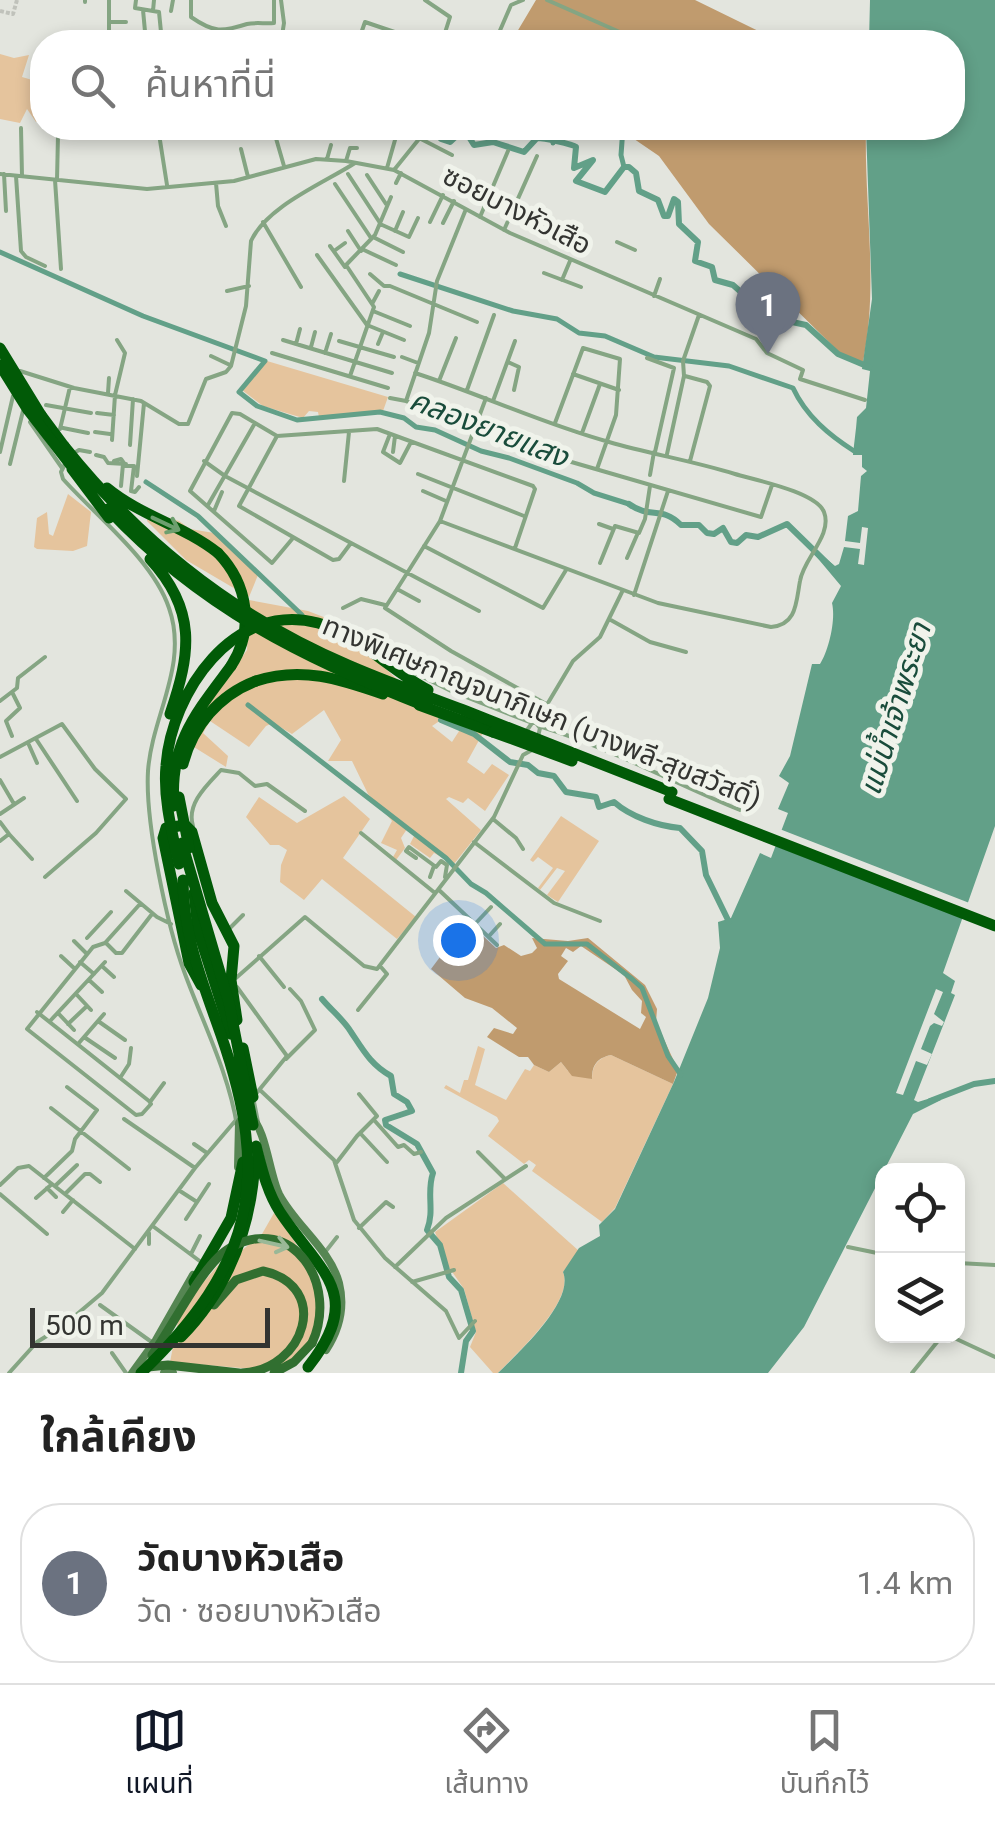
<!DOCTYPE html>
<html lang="th">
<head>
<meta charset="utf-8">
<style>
	:root { --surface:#fff; --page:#f6f6f6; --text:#222; --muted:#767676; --line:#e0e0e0; --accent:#111827 }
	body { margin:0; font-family:Roboto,"Noto Sans Thai",sans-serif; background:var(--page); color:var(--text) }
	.controls { position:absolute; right:30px; bottom:30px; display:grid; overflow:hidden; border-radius:20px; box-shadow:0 5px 15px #0003 }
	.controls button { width:90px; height:90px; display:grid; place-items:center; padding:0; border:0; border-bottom:2px solid var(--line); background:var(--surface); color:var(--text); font:50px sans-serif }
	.scale { position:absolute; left:30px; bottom:25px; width:240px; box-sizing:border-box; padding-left:10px; border:5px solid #333431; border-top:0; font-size:28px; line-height:35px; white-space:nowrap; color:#333431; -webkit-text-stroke:8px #f0f3eb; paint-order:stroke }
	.you { position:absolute; left:458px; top:940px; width:35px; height:35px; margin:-25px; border:8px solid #fff; border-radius:50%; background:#1a73e8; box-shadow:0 0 0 15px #1a73e833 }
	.badge { display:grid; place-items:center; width:65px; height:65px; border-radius:50%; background:var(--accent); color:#fff; font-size:32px; font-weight:700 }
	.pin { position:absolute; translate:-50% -82px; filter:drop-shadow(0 2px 5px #0008) }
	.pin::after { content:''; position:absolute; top:52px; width:35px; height:30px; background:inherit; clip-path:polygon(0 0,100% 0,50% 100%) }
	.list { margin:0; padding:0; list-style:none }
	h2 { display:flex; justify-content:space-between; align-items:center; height:130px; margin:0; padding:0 40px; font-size:42px }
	h2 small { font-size:32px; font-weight:400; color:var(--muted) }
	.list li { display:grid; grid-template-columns:65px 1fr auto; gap:30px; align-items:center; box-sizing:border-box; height:160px; margin:0 20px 20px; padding:0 20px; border:2px solid var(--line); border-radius:40px }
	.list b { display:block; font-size:38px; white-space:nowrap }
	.list p { margin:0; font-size:32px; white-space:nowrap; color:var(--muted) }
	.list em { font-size:32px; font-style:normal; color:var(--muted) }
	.icon { flex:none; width:55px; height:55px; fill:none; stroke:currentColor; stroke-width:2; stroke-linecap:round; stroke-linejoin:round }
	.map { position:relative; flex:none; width:995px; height:1373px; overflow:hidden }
	.search { position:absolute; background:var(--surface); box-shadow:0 5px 15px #0003; left:30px; right:30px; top:30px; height:110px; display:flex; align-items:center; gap:25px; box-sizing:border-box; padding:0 35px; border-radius:40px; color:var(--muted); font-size:38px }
	.sheet { height:310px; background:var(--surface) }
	nav { display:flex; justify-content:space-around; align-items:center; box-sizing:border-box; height:140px; border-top:2px solid var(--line); background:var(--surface); font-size:28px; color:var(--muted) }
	nav a { display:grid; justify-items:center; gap:5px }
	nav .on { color:var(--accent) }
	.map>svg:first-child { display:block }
	.green { fill:#e5c49d }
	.forest { fill:#c09b6e; fill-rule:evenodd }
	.water { fill:#62a088 }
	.pier { fill:#e3e5de }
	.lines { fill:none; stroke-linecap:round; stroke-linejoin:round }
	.canal { stroke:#62a088; stroke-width:5 }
	.river { stroke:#62a088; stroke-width:6 }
	.street-tunnel { stroke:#c0c2bb; stroke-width:4; stroke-dasharray:4 2; stroke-linecap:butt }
	.street { stroke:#85a583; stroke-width:4 }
	.secondary { stroke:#568653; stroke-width:8 }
	.primary { stroke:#316f30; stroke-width:9 }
	.highway { stroke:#015a07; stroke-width:11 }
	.primary-bridge { stroke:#316f30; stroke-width:9 }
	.highway-bridge { stroke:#015a07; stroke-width:11 }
	.oneway { stroke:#6d9f6e }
	.oneway2 { stroke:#9ab897 }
	.labels { text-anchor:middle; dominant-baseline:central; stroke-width:10; stroke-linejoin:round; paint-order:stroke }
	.street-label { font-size:28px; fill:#333431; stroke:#f0f3eb }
	.water-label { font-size:30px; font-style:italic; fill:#194c3b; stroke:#f0f3eb }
</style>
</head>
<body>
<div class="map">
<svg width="995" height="1373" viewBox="0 0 995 1373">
	<rect width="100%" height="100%" fill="#e3e5de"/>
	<path class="green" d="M 0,54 L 14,58 L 29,55 L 22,77 L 39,82 L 31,89 L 42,102 L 42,122 L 36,122 L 27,109 L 20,123 L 0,119 Z
		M 267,361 L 388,397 L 383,411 L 319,417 L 318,412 L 309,411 L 303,418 L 263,406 L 242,390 Z
		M 68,494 L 91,512 L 87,546 L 73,551 L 37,549 L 34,547 L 37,518 L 47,512 L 49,534 L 53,536 Z
		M 149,512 L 179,521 L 190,529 L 214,533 L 243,557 L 258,575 L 249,597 L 186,560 L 147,521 Z
		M 249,600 L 308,611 L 334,621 L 441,720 L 432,726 L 452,742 L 463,725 L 483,733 L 467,762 L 484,774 L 492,764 L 509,775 L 485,811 L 468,798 L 463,803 L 449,797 L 446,799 L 481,830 L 454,864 L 434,853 L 430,858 L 410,844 L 415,834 L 407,829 L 401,838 L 405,848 L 396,860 L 393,857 L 397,850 L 381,843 L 392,821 L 368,794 L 352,761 L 328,761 L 341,740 L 324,710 L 292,734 L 273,723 L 266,726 L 249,747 L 210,721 L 203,733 L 228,756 L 226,767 L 189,744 L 208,706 L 247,650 Z
		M 344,796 L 370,819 L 343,858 L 416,917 L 397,939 L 322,879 L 304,900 L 280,882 L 281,865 L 287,850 L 279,845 L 270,845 L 246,817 L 259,797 L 297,823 Z
		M 561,816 L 599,841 L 558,902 L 547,895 L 565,871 L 557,868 L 540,890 L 538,888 L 553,868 L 538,857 L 533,862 L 530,860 Z
		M 478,1046 L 485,1049 L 475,1085 L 506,1100 L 525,1069 L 530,1071 L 534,1065 L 549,1072 L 561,1062 L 568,1071 L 592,1079 C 592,1065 598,1058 611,1055 L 673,1084 L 615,1208 L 602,1222 L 532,1171 L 536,1165 L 529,1160 L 524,1164 L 488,1136 L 499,1121 L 497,1117 L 444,1088 L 446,1085 L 460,1093 L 464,1080 L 468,1080 Z
		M 503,1183 L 579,1251 L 563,1272 C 575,1301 517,1353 498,1373 L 493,1373 L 470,1347 L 476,1332 L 464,1289 L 446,1263 L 435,1232 Z
		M 274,1213 C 295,1240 335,1296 316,1331 C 310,1342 300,1353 292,1364 L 264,1370 L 170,1362 L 179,1316 L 200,1286 L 221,1262 L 241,1251 L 262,1234 Z"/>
	<path class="forest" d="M 536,0 L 695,0 L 781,42 L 511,42 Z
		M 204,31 L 246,34 L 244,42 L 200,42 L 200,34 Z
		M 159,128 L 239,128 L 241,134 L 164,138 Z
		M 618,128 L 866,128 C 864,207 879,284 863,362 L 840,353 L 709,224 L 659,156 Z
		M 467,921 L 496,948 L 504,945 L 521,956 L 532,953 L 537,948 L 532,938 L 568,941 L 588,938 L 645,985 L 657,1009 L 656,1022 L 678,1070 L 673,1084 L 611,1055 C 597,1058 592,1065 592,1079 L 572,1076 L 561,1062 L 549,1072 L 534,1065 L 528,1057 L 519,1057 L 487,1037 L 494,1028 L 513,1034 L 517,1028 L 492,1008 L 465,998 L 431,969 ZM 581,946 L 624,975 L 632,990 L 642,1001 L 641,1013 L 646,1017 L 640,1029 L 559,979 L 558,974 L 568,961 L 561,956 L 566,948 L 573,952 Z"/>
	<path class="water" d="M 870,0 L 995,0 L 995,826 L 943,973 L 955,981 L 951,993 L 955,995 L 914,1100 L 918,1102 L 934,1097 L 941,1100 L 913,1114 L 804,1327 L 768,1373 L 498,1373 C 518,1353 575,1301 563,1272 L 579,1248 L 600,1236 L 599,1225 L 615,1209 L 674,1082 L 708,998 L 720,948 L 718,922 L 731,918 L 760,853 L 771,858 L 788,813 L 778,809 L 789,783 L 779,776 L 790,756 L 812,664 L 820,664 C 829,650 836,619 832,603 L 841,586 L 815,555 L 818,552 L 835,566 L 839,564 L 844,547 L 860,549 L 858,564 L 864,565 L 868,528 L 862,527 L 860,543 L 845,541 L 848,516 L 858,511 L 861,476 L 867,471 L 862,467 L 862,455 L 853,455 C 854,443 856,431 857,417 L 866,408 L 870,371 L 862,369 L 872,299 L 866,128 L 952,128 L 952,42 L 869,42 Z"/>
	<path class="pier" d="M 777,828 L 972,904 L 967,920 L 771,844 Z
		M 936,989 L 943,992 L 934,1014 L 944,1022 L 942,1026 L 934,1023 L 930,1026 L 921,1049 L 932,1054 L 927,1065 L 916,1061 L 903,1095 L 896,1093 Z"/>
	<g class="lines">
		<path class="canal" d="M 536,128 L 552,133 L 553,143
			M 623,128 L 621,155 L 624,167
			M 0,252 L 143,316 L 265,361 L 239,392 L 257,406 L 297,420 L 380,412 L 404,418 L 416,427 L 435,430 L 481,451 L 509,458 L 577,483 L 594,493 L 629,504
			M 400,274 L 513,311 L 557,319 L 579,333 L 605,336 L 654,357 L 729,366 L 793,388 C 806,416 829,435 854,451
			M 146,482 L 198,516 L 302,615
			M 248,705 L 446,858 L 471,884 L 486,893 L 545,944 L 587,944 L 632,979 L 642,988 L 668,1056 L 681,1075"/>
		<path class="river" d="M 441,139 L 450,142 L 464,129 L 474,145 L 493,142 L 524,152 L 537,138 C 544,138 572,144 576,147 L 574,168 L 593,160 L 576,181 L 605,192 L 624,167 L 629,167 L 636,173 L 639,191 L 658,200 L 664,216 L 668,216 L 674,199 L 678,202 L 679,224 L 698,242 L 695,261 L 712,267 L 715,280 L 733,285 L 769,317 L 806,325 L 838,354 L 869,367
			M 629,504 C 651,520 661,505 681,525 L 699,525 L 707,533 L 714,534 L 723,528 L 731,542 L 737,543 L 746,535 L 758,537 L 787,524 L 832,568
			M 441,720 L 474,734 L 510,762 L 528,765 L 538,773 L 554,776 L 566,792 L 596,797 L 599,807 L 614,802 C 631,817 658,826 680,828 L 702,851 L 706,875 L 729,922
			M 322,999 C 331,1010 344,1020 351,1032 C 363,1050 371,1065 391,1076 L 394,1094 L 407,1102 L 412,1111 L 385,1120 L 386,1125 L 417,1144 L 433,1173 C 426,1193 435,1210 427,1230 L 440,1245 L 449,1277 L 461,1290 L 473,1331 L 466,1341 L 461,1373
			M 930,1101 L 974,1084 L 995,1081"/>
		<path class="street-tunnel" d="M 0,11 L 13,14 L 17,0"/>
		<path class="street" d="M 109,0 L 109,42
			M 136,0 L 135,8 L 159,12 L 162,42
			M 191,0 L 191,17 C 214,33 222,32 247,24 C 255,22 266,24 274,23 L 274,0
			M 425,0 L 450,17 L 442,42
			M 547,0 L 631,37
			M 85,2 L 85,0
			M 143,10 L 146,42
			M 153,11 L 154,0
			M 171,11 L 173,0
			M 109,22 L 126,22
			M 281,42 L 284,23 L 281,0
			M 358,42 L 365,22 L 424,42
			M 495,42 L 511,5 L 523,0
			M 21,128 L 22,176
			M 114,128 L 159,134 L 167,185
			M 273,128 L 284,166
			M 421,139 L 452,155
			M 241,149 L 248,177
			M 327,159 L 331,145
			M 346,161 L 350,148 L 357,148
			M 387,168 L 395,140
			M 394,170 L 419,139 L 439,134 L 447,128
			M 0,174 L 147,189 L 234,181 L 316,159 L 346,161 L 394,170 L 510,233 L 756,339 L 767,353 L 803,370 L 800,379 L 865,400
			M 4,174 L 6,211
			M 348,174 L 380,223
			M 367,175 L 386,204
			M 16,176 L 21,251 L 26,257 L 45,266
			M 55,180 L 61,269
			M 57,180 L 58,135
			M 216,183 L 218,206 L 226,226
			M 396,183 L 401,173
			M 335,184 L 371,238
			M 466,209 L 437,281 L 429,333 L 406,401 L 568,461 L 761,517 L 772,485
			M 480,217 L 508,151
			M 263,222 L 301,287
			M 430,222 L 443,195
			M 443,223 L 454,201
			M 380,224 L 409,237 L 418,218
			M 504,230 L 537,156
			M 348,231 L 361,251
			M 395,231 L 403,212
			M 373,237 L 403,252
			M 617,242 L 635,250
			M 330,246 L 345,267
			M 364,250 L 396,265
			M 334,251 L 345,243
			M 317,255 L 367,325 L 404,340
			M 544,273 L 581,287
			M 370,274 L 384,286 L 390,286 L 477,322
			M 562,280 L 570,261
			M 227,291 L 249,286
			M 654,296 L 660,279
			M 372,304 L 379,291
			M 373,311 L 410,326
			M 283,340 L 392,373
			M 339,341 L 394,357
			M 296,344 L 300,329
			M 378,344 L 383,332
			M 311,347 L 315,332
			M 272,353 L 388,388
			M 325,353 L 331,334
			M 211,356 L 230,365
			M 402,357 L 418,363
			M 647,358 L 674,368 L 655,452
			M 508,362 L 519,367 L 514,390
			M 20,371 L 74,388 L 141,401 L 179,424 L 188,424 L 206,379 L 226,372 L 231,366 L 246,306 L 251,241 C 267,206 324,183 355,163
			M 415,373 C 480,394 543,424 609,442 C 650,454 693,461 735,474 C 755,480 816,492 824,512 C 833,535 803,559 800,581 C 796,602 797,625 771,627 L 658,603 L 440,521
			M 573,374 L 619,390
			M 350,376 L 374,307 L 346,265 L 375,235 L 391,197
			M 685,376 L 707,382 L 710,386 L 690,461
			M 439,381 L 456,338
			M 467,390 L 494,315
			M 108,393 L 109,378
			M 390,398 L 406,401
			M 486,398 L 440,521 L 385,608 L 451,651 L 548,705
			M 493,401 L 515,341
			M 46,405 L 91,413
			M 97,413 L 114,415
			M 30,422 L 62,468
			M 555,423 L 583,348 L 620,359 L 616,415 L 597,469
			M 63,428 L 88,433
			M 60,429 L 70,387
			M 95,432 L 110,434
			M 582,433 L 600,384
			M 390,434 L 383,452 L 400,463 L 411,442
			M 277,436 L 239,506 L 333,560 L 339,559 L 351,543
			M 112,440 L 115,395 L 125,353 L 117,340
			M 130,445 L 133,399
			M 0,452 L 13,396
			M 393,452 L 395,436
			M 74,453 L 79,450 L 90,452
			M 667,454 L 684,376 L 683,361 L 699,315
			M 96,455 L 104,457 L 108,463 L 126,464
			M 114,461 L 121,459 L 126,466 L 133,466
			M 204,461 L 225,476 L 479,611
			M 10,464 L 23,411
			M 65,464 L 61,472 L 63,479 C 96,516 153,560 169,608 C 189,665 152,715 148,771 C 145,822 167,926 185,974 C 203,1023 229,1074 237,1126
			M 134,466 L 131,491 L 135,492 L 139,487
			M 418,474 L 524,516
			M 650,475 L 654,452
			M 137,476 L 144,403
			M 344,481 L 349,432
			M 121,486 L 123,464
			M 423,491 L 446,501
			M 208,505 L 255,423
			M 214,511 L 222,492
			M 599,524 L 613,529
			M 293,538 L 272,563 L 190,491 L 232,413 L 240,414 L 277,436 L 377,429 L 533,486 L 535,489 L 515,548
			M 424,546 L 543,608 L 566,570
			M 627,558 L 637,535
			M 600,563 L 615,526 L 639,533 L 645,519 L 650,486
			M 397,589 L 419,601
			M 634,595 L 668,491
			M 343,608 L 361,599 L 385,605
			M 609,619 L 650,642 L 686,652
			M 401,666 L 451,691 L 532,723
			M 12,692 L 20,708 L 6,721 L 12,736
			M 0,701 L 17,688 L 18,678 L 45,657
			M 536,723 L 540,728 L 538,737
			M 542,727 C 611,748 673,783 740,810
			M 525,733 L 532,723 L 536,723 L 573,661 L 600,637 L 622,592
			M 36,739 L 77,801
			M 29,745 L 37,763
			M 0,757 L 62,724 L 95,769 L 126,799 L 96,833 L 45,877
			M 0,780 L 14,804
			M 0,814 L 24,798
			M 493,819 L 516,838 L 523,849
			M 0,822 L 9,834 L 0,841
			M 193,826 C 186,804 207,785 221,770 L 239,773 L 255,786 L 267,784 L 305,811
			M 361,833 L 435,893
			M 9,834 L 32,859
			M 474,842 L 554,903 L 600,921
			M 416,858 L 406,851 L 409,847 L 436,867 L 441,861 L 447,865 L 445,877
			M 430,877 L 434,866
			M 439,890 L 497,945
			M 126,891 L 157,917 L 171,924
			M 475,924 L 491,907
			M 229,929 L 243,915
			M 490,935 L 500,924
			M 87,938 L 111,912
			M 74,941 L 87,954
			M 106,943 L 116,953 L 122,953 L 152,914
			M 61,956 L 75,969
			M 259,956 L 284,987
			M 80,962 L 94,974
			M 103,967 L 114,977
			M 236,978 L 305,917 L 364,966 L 377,969 L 494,817 L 523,755 L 532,750
			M 89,980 L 102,992
			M 237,987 L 287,1056 L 255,1095
			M 77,995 L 91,1010
			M 358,1010 L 387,974 L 380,966
			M 37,1012 L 149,1101 L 151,1104 L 142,1114 L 136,1115 L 27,1029 L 93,947 L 105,943 L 140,904
			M 58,1013 L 74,1030
			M 51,1020 L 105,962
			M 98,1021 L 125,1040
			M 68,1024 L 87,1006
			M 84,1037 L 115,1058
			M 78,1044 L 104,1014
			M 286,1059 L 315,1030 L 301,1001 L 290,989
			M 120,1078 L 129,1064 L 131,1048
			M 260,1090 L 334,1160 L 354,1220 L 385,1258 L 446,1311 L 459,1338 L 475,1321
			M 150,1102 L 164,1083
			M 254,1102 L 258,1122
			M 51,1108 L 129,1169
			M 124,1119 L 195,1168
			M 374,1120 L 398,1147 L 404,1145 L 414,1154 L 421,1152
			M 360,1133 L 387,1162
			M 194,1144 L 207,1153
			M 478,1152 L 505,1179
			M 337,1162 L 357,1136 L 377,1116 L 359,1094
			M 44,1178 L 72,1151 L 75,1139 L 97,1110 L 67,1087
			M 0,1185 L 18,1168 L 29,1166 L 135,1249
			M 55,1186 L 77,1165
			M 47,1188 L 56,1197
			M 180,1191 L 197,1202
			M 66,1193 L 85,1174 L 90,1174 L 100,1182
			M 0,1194 L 47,1234
			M 36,1198 L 52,1184
			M 63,1212 L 73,1200
			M 186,1219 L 209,1184
			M 154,1227 L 201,1262
			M 359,1228 L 386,1202 L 393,1207
			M 149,1233 L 149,1244
			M 848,1247 L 882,1254
			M 326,1251 L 337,1237
			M 191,1254 L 200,1236
			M 958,1263 L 995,1265
			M 395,1267 L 446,1218 L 526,1166
			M 412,1282 L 454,1270
			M 100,1305 L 153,1343
			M 950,1336 L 995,1357
			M 112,1353 L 126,1373
			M 9,1373 L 37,1342 L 63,1326 L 102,1293 L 195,1168 L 236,1120
			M 912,1373 L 942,1336"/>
		<path class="secondary" d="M 238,1167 L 239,1123 L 243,1117 L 250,1116 C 266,1128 269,1173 279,1194 C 295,1225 330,1249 339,1283 C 345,1307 339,1330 326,1350
			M 132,1373 L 156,1340 L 193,1275
			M 164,1373 L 173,1373"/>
		<path class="primary" d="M 214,1305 L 236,1280 L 263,1271 C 332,1286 305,1370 242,1373
			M 148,1367 L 168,1365 L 239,1373
			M 274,1373 L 294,1362 L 312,1343"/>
		<path class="highway" d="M 41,415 L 64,446
			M 218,553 C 248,584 255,629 231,666
			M 256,681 C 301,666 340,679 383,694
			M 419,705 L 493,732
			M 669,799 L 995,926
			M 194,893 L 198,930 L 231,1034
			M 201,985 L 189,963 L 163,838 L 166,828 L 185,825 L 192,832 L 212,903 L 234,946 L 231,980 L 237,1020
			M 243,1048 L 253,1097
			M 256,1146 C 262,1169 267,1192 280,1212 C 320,1272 366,1294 308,1367
			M 194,1282 L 231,1218 L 243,1162
			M 181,1337 C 229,1288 251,1229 255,1161"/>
		<path class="primary-bridge" d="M 152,1355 C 172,1328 203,1263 230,1248 C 293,1212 339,1285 312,1343"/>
		<path class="highway-bridge" d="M 0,348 L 41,415
			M 0,365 L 28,410 L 76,472
			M 64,446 C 119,515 182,572 257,618 C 322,659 394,684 466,711 C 534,738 603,765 672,792
			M 72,469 L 109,518
			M 107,488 C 141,516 184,526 218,553
			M 108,509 C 200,607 304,659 428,707
			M 150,559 C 197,610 191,653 170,714
			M 493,732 L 572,761
			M 183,764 C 193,726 219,695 256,681
			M 179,797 L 189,848
			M 174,806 C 169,743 196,713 231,666
			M 182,843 L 229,1003 L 253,1125
			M 179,864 C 172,832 163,798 166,766 C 171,693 234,600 318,623 C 356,633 391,671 428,690
			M 141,1373 C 253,1265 272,1181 221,1035 C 203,983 183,936 183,880"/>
	</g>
	<defs><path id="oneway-shaft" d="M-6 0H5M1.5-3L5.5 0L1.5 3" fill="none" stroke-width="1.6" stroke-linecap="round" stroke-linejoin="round" transform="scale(2.5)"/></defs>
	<use class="oneway" href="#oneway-shaft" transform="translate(166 524) rotate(25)"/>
	<use class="oneway2" href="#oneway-shaft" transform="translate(274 1244) rotate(13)"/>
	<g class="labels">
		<g class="street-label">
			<text transform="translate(517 210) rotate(27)">ซอยบางหัวเสือ</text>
			<text transform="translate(542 712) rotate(22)">ทางพิเศษกาญจนาภิเษก (บางพลี-สุขสวัสดิ์)</text>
		</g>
		<g class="water-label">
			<text transform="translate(489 428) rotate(21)">คลองยายแสง</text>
			<text transform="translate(895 709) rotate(-73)">แม่น้ำเจ้าพระยา</text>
		</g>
	</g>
</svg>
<div class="controls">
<button><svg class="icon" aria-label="locate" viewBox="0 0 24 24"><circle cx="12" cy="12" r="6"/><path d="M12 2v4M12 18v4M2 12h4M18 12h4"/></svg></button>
<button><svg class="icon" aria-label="layers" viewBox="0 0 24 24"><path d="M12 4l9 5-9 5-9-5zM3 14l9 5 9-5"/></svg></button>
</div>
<div class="scale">500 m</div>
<div class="you"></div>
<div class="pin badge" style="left:768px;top:354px;background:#6b7280">1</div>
<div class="search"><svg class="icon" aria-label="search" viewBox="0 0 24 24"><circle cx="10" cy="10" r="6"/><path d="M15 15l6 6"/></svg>ค้นหาที่นี่</div>
</div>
<section class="sheet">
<h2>ใกล้เคียง<small></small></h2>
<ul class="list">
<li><span class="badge" style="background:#6b7280">1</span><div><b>วัดบางหัวเสือ</b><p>วัด · ซอยบางหัวเสือ</p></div><em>1.4 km</em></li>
</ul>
</section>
<nav>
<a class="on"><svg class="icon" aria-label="map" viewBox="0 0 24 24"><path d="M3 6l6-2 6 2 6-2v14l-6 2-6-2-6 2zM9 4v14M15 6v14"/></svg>แผนที่</a>
<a><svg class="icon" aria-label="directions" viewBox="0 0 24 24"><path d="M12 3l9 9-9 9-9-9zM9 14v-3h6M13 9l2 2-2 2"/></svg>เส้นทาง</a>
<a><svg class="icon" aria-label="saved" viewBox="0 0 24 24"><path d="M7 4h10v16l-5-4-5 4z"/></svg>บันทึกไว้</a>
</nav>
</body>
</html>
